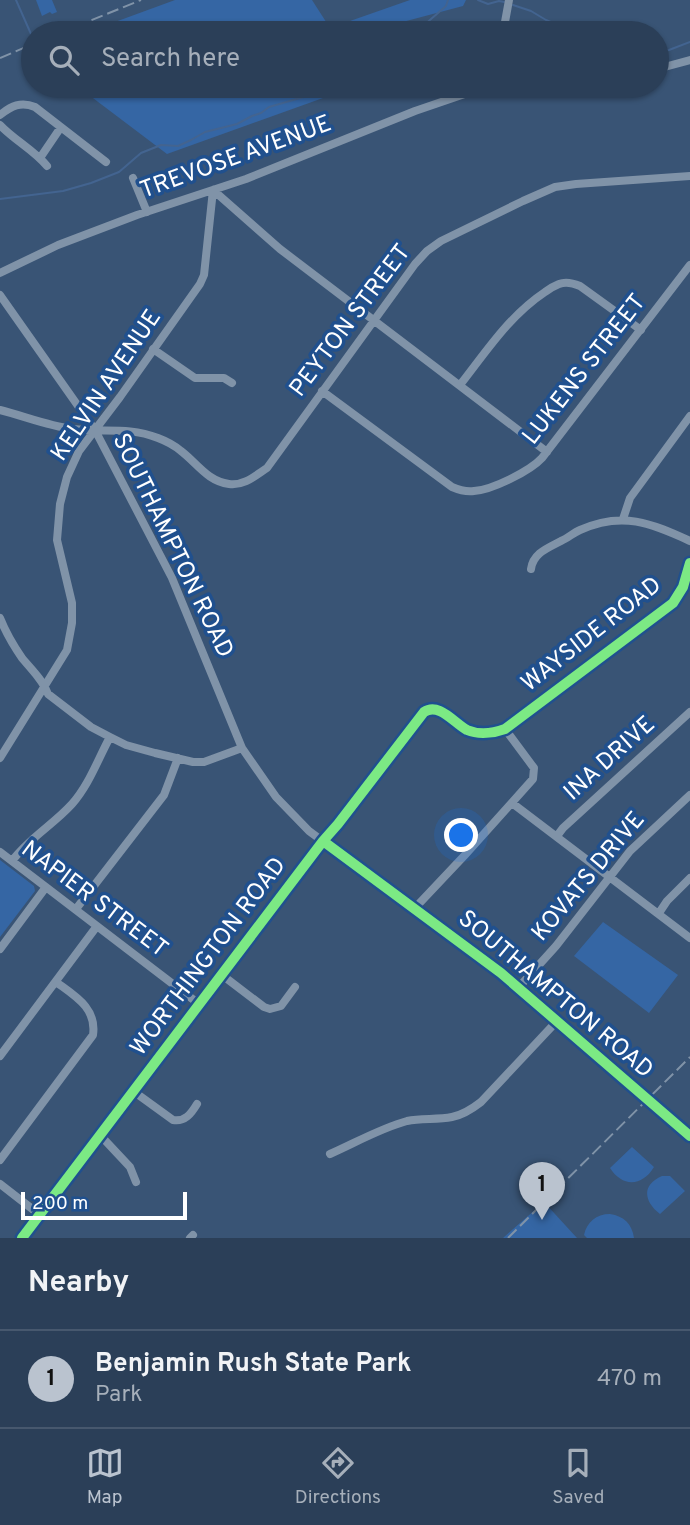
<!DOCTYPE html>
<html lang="en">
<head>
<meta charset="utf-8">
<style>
	:root { --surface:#2b3f58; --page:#33465e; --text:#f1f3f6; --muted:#a6afba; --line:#47586e; --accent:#bac3cf }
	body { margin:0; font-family:Overpass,sans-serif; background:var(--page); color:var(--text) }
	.scale { position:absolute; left:21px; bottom:18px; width:166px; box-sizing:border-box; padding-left:7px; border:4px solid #fff; border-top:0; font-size:19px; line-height:24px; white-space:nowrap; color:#fff; -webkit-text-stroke:5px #20508e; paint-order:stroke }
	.you { position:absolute; left:462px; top:836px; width:24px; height:24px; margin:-18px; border:5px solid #fff; border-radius:50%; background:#1a73e8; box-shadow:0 0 0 10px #1a73e833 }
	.badge { display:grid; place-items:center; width:46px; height:46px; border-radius:50%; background:var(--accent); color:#111; font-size:23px; font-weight:700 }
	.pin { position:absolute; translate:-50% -58px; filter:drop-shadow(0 2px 4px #0008) }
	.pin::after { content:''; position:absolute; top:37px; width:24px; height:21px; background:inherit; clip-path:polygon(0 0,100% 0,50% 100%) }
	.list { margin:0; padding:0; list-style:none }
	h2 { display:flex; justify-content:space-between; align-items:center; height:91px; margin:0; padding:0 28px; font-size:30px }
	h2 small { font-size:23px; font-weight:400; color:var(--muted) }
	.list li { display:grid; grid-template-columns:46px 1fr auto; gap:21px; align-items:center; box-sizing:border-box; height:98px; padding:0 28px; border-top:2px solid var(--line) }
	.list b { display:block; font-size:26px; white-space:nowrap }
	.list p { margin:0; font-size:23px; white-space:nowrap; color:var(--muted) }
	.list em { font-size:23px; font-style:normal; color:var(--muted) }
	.icon { flex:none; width:38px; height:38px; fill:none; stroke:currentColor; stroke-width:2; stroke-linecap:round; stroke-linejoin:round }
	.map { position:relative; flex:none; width:690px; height:1238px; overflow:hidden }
	.search { position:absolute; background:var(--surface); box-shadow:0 2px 5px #0004; left:21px; right:21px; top:21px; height:77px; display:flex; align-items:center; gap:18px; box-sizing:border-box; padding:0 24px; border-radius:38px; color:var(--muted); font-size:26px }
	.sheet { height:189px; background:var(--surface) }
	nav { display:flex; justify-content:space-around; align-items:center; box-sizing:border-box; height:98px; border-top:2px solid var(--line); background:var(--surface); font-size:19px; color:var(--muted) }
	nav a { display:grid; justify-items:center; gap:4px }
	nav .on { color:var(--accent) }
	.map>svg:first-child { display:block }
	.green { fill:#3566a4 }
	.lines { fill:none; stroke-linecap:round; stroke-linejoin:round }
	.stream { stroke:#436490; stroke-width:2 }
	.minor { stroke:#8093a8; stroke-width:8 }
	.rail { stroke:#8093a8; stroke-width:2; stroke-dasharray:12 5; stroke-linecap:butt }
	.minor-bridge { stroke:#8093a8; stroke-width:8 }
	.cycleway-casing { stroke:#20508e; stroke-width:15 }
	.cycleway { stroke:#7ce984; stroke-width:10 }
	.labels { text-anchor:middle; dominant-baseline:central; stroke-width:7; stroke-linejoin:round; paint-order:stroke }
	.street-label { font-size:24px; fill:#fff; stroke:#20508e }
</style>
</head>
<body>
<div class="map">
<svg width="690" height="1238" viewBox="0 0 690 1238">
	<rect width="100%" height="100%" fill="#395475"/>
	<path class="green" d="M 36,0 L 52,0 L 57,12 L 52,14 L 50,12 L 42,16 Z
		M 175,0 L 312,0 L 330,28 L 410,0 L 466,0 L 463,6 L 395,24 L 373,33 L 85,33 Z
		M 77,86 L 316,86 L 323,98 L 167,154 Z
		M 0,860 L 34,886 L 35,891 L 0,937 Z
		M 603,922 L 678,975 L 649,1013 L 574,956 Z
		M 632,1147 L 654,1167 C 642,1187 622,1187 610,1168 Z
		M 662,1176 L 670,1176 L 685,1191 L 660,1214 C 644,1202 641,1185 662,1176 Z
		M 544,1202 L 577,1238 L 503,1238 Z
		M 610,1214 C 624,1216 632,1224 634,1238 L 587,1238 L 584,1235 C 587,1222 596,1214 610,1214 Z"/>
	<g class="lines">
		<path class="stream" d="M 16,0 L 31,34
			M 478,0 L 488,4 L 499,1 L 504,2
			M 513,5 L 531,11 L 546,20 L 576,33
			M 415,33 L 446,6 L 448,0
			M 657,51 L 669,50 L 690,42
			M 0,199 L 63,191 L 91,183 L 119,172 L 141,153 L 161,145 L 178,146 L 191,140 L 205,132 L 237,124 L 252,116 L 261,113 L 269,107 L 331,89 L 336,86"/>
		<path class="minor" d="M 503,33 L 509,0
			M 657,69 L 690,60
			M 0,115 C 11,106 21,101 35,107 L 106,162
			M 0,125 C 14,140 34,150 47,166
			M 40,158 L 61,127
			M 133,178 L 147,212
			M 213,190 L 280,249 L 547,452
			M 0,273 L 58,245 L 137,215 L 246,179 L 415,111 L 488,86
			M 0,295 L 95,430 L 172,578 L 242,748 L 276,797 L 309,831 L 501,973 L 642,1095
			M 153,349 L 195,378 L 224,378 L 232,383
			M 460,385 C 486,352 509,316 545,292 C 549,289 554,286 559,284 C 566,281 573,283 580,286 L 641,330
			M 322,391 L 452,487 C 459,490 467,492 474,491 C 492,490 530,471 542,458 L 690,265
			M 0,410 C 24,416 48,426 73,429 C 103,433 127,426 158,438 C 166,441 174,445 181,451 C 197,463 207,481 229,484 C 244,486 255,476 267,468 L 415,264 L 427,251 L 441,241 L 523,201 L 555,187 L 576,184 L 690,176
			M 623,519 L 630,498 L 690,416
			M 531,569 C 533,553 548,548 561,541 C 568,538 573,533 580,530 C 622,511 651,523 690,541
			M 0,618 C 6,633 13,645 22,658 C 31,669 43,680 48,694 L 91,727 L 110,737 L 126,745 L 155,753 L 193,762 L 204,762 L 242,748
			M 0,758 L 67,650 L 72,623 L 72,603 L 57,540 L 60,504 L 67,477 L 79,451 L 120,397 L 200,284 L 204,275 L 213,190
			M 512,803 L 690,938
			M 557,836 L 563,828 L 690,712
			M 0,852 L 199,1004
			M 12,861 C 29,838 53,825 72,804 C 89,785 98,759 110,737
			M 76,909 L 164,795 L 178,758
			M 414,909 L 464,856 L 533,779 L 534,768 L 505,729
			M 659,913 L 667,901 L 690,878
			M 0,949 L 46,887
			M 222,975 L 264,1007 L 270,1009 L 281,1006 L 295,987
			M 519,987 L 556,946 L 630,851 L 690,795
			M 0,1056 L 97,926
			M 133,1091 L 173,1120 C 185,1122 191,1114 197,1104
			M 659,1109 L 690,1136
			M 100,1135 L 130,1167 L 136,1182
			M 330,1154 C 355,1143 381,1128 407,1121 C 422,1118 437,1120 452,1117 C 463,1115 472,1109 481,1102 L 557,1021
			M 0,1160 L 93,1035 C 97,1008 75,996 56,982
			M 0,1184 L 40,1215
			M 22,1238 L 323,841 L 338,824 L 424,712 C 439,702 454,723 467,730 C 479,735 494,733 505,729 L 673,603 L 683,587 L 690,563
			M 190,1238 L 193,1235"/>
		<path class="rail" d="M 60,33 L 141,0
			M 0,58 L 33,44
			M 508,1238 L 690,1057"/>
		<path class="minor-bridge" d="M 642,1095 L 659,1109"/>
		<g class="cycleway-casing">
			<path id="cycleway" d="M 323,841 L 501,973 L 690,1136
				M 22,1238 L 323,841 L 338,824 L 424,712 C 439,702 454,723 467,730 C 479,735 494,733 505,729 L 673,603 L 683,587 L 690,563"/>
		</g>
		<use href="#cycleway" class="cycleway"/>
	</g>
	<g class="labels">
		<g class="street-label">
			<text transform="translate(236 158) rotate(-20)">TREVOSE AVENUE</text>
			<text transform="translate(351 321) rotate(-53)">PEYTON STREET</text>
			<text transform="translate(585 370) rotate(-52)">LUKENS STREET</text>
			<text transform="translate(107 386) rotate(-56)">KELVIN AVENUE</text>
			<text transform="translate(172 546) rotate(64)">SOUTHAMPTON ROAD</text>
			<text transform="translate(592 635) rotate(-38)">WAYSIDE ROAD</text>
			<text transform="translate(610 759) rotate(-42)">INA DRIVE</text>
			<text transform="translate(589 877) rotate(-50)">KOVATS DRIVE</text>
			<text transform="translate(94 900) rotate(37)">NAPIER STREET</text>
			<text transform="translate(209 957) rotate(-53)">WORTHINGTON ROAD</text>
			<text transform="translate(555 995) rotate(40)">SOUTHAMPTON ROAD</text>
		</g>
	</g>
</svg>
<div class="scale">200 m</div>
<div class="you"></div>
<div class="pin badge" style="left:542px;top:1220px">1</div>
<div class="search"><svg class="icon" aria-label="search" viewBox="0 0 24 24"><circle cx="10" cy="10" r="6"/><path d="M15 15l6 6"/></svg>Search here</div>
</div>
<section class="sheet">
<h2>Nearby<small></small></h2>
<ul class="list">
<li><span class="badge">1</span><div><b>Benjamin Rush State Park</b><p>Park</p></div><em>470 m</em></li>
</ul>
</section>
<nav>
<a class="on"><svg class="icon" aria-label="map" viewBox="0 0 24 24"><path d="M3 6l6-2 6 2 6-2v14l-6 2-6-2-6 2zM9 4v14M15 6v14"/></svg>Map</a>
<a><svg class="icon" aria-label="directions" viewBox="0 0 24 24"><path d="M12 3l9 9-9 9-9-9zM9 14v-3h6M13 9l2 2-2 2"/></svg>Directions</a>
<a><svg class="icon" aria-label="saved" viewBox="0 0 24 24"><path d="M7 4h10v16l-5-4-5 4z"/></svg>Saved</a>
</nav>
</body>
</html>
